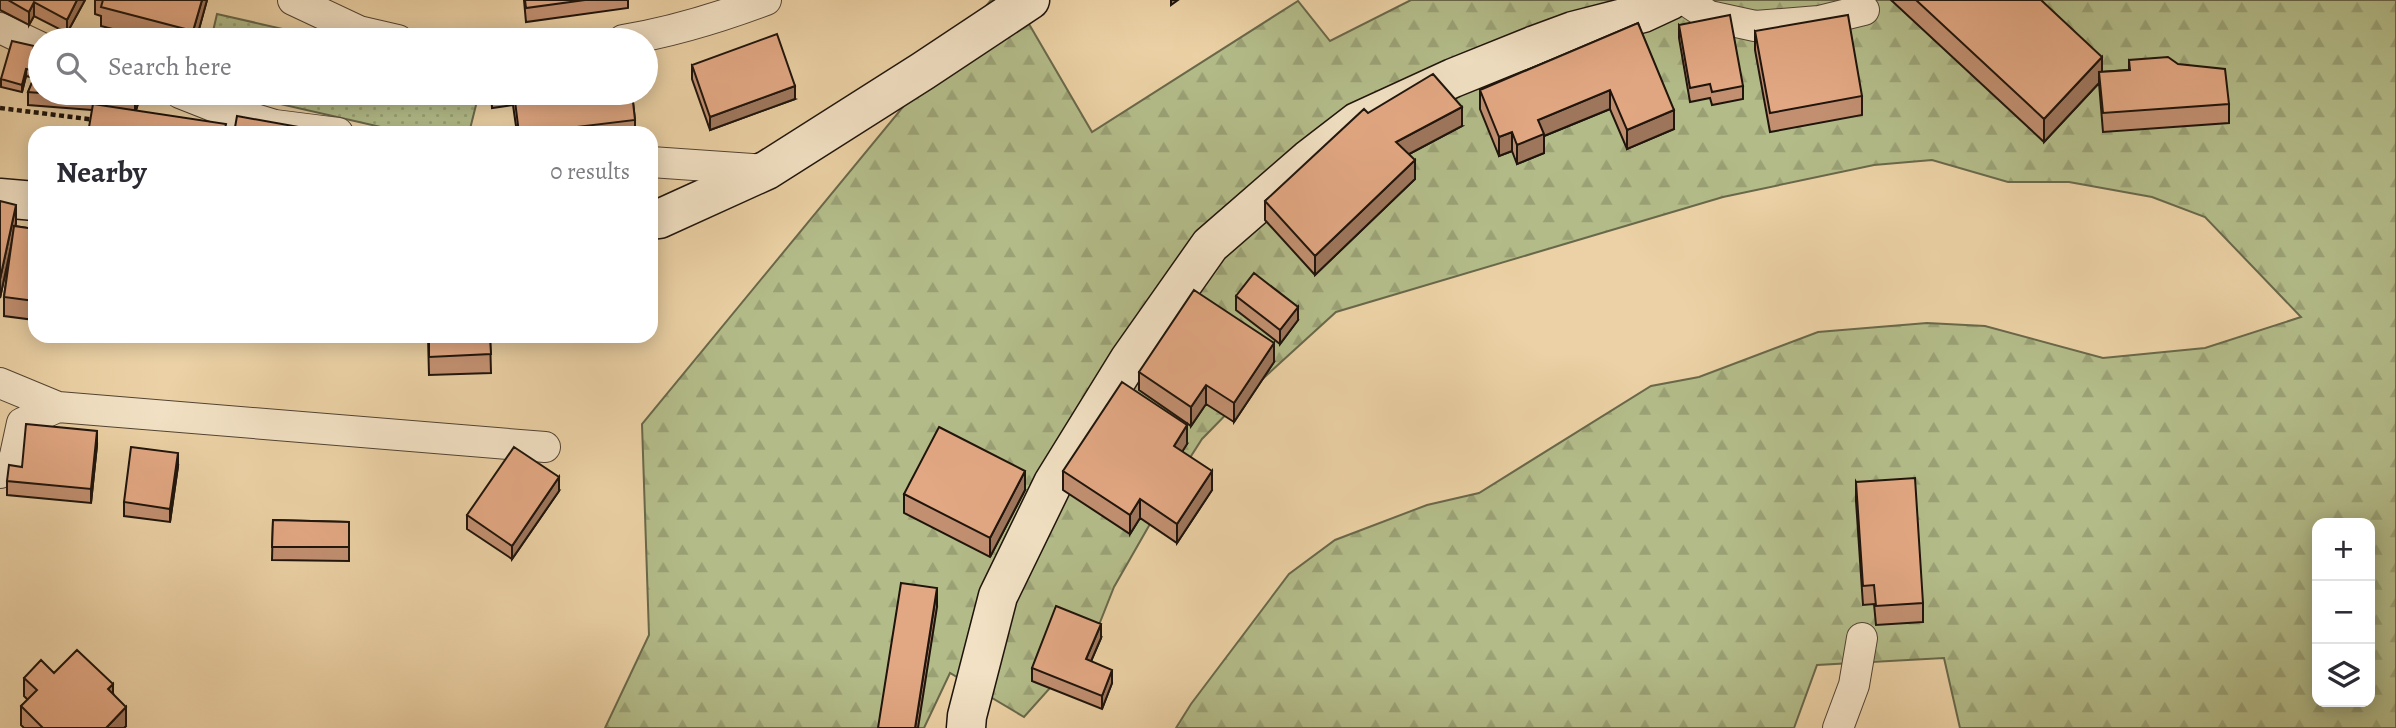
<!DOCTYPE html>
<html lang="en">
<head>
<meta charset="utf-8">
<style>
	:root { --surface:#fff; --page:#f2f2f3; --text:#2b2b33; --muted:#7c7c81; --line:#e1e1e2 }
	body { margin:0; font-family:Alegreya,serif; background:var(--page); color:var(--text) }
	.controls { position:absolute; right:21px; bottom:21px; display:grid; overflow:hidden; border-radius:14px; box-shadow:0 4px 18px #0003 }
	.controls button { width:63px; height:63px; display:grid; place-items:center; padding:0; border:0; border-bottom:2px solid var(--line); background:var(--surface); color:var(--text); font:35px sans-serif }
	.list { margin:0; padding:0; list-style:none }
	h2 { display:flex; justify-content:space-between; align-items:center; height:91px; margin:0; padding:0 28px; font-size:30px }
	h2 small { font-size:23px; font-weight:400; color:var(--muted) }
	.icon { flex:none; width:38px; height:38px; fill:none; stroke:currentColor; stroke-width:2; stroke-linecap:round; stroke-linejoin:round }
	.map { position:relative; flex:none; width:2396px; height:728px; overflow:hidden }
	.search { position:absolute; background:var(--surface); box-shadow:0 4px 18px #0003; left:28px; top:28px; width:630px; height:77px; display:flex; align-items:center; gap:18px; box-sizing:border-box; padding:0 24px; border-radius:38px; color:var(--muted); font-size:26px }
	.panel { position:absolute; background:var(--surface); box-shadow:0 4px 18px #0003; left:28px; top:126px; width:630px; height:217px; border-radius:21px }
	.map>svg:first-child { display:block }
	.grass { fill:url(#grass-dots); stroke:#69684a; stroke-width:2 }
	.forest { fill:url(#forest-firs); stroke:#69684a; stroke-width:2; fill-rule:evenodd }
	.lines { fill:none; stroke-linecap:round; stroke-linejoin:round }
	.street-casing { stroke:#524332; stroke-width:32 }
	.secondary-casing { stroke:#1f140c; stroke-width:41 }
	.path { stroke:#1f140c; stroke-width:4.5; stroke-dasharray:5 3.5; stroke-linecap:butt }
	.street { stroke:#f2e1c4; stroke-width:30 }
	.secondary { stroke:#f2e1c4; stroke-width:38 }
	.wall { fill:#c29071; stroke:#1f140c; stroke-width:2 }
	.shaded-wall { fill:#9e765c; stroke:#1f140c; stroke-width:2 }
	.building { fill:#e2a883; stroke:#1f140c; stroke-width:2 }
</style>
</head>
<body>
<div class="map">
<svg width="2396" height="728" viewBox="0 0 2396 728">
	<defs>
		<pattern id="grass-dots" width="8" height="8" patternUnits="userSpaceOnUse" patternTransform="scale(1.75)"><rect width="8" height="8" fill="#b3bc89"/><path d="M2 2h.1M6 6h.1" fill="none" stroke="#9aa175" stroke-width="1.8" stroke-linecap="round"/></pattern>
		<pattern id="forest-firs" width="22" height="20" patternUnits="userSpaceOnUse" patternTransform="scale(1.75)"><rect width="22" height="20" fill="#b3bc89"/><path d="M5 1l3.5 6h-7zM16 11l3.5 6h-7z" fill="#9aa175"/></pattern>
	</defs>
	<rect width="100%" height="100%" fill="#ebd1a5"/>
	<filter id="stains"><feTurbulence type="fractalNoise" baseFrequency=".00286" numOctaves="4"/><feColorMatrix values="0 0 0 0 .2 0 0 0 0 .09 0 0 0 0 .02 0 0 0 .5 -.17"/></filter>
	<radialGradient id="worn" r=".72"><stop offset=".6" stop-color="#630" stop-opacity="0"/><stop offset="1" stop-color="#630" stop-opacity=".3"/></radialGradient>
	<path class="grass" d="M 217,14 L 331,40 L 211,40 Z
		M 232,93 L 479,93 L 469,133 L 407,133 Z"/>
	<path class="forest" d="M 991,0 L 1015,0 L 1092,132 L 1298,1 L 1330,41 L 1411,0 L 2396,0 L 2396,728 L 1960,728 L 1944,658 L 1817,665 L 1794,728 L 1176,728 L 1191,704 L 1289,574 L 1335,540 L 1427,505 L 1479,493 L 1651,386 L 1699,377 L 1818,332 L 1927,323 L 1985,326 L 2103,358 L 2205,348 L 2301,317 L 2205,217 L 2152,197 L 2069,182 L 2008,182 L 1932,160 L 1874,165 L 1723,197 L 1336,312 L 1245,395 L 1202,439 L 1170,489 L 1114,587 L 1093,640 L 1024,717 L 950,673 L 924,728 L 605,728 L 649,635 L 642,424 ZM 2317,523 L 2370,523 L 2370,702 L 2317,702 Z"/>
	<g class="lines">
		<g class="street-casing">
			<path id="street" d="M 293,0 L 359,31 L 398,40
				M 1685,0 L 1709,16 L 1755,26 L 1819,21 L 1864,10
				M 0,28 L 40,47
				M 623,40 C 673,32 718,18 766,0
				M 180,93 L 218,108 L 275,125 L 338,133
				M 651,162 L 766,170
				M 0,383 L 58,407 L 545,447
				M 0,473 L 14,460 L 22,423 L 58,407
				M 1838,728 L 1854,685 L 1862,638"/>
		</g>
		<g class="secondary-casing">
			<path id="secondary" d="M 0,198 L 35,201
				M 651,220 L 659,219 L 767,170 L 923,71 L 1030,0
				M 966,728 L 967,716 L 998,596 L 1053,483 L 1129,360 L 1210,245 L 1309,159 L 1357,122 L 1453,78 L 1535,45 L 1573,31 L 1643,13 L 1671,0"/>
		</g>
		<path class="path" d="M 0,108 L 96,120"/>
		<use href="#street" class="street"/>
		<use href="#secondary" class="secondary"/>
	</g>
	<path class="wall" d="M 0,0 L 85,0 L 67,33 L 34,16 L 29,25 L 0,10 Z
		M 95,0 L 207,0 L 196,40 L 155,40 L 101,26 L 101,16 L 95,14 Z
		M 524,0 L 628,0 L 628,8 L 526,22 Z
		M 1891,0 L 2041,0 L 2102,72 L 2129,70 L 2129,60 L 2229,104 L 2229,123 L 2103,132 L 2099,83 L 2044,142 Z
		M 1638,23 L 1674,129 L 1627,149 L 1610,109 L 1544,136 L 1544,153 L 1517,164 L 1512,151 L 1499,156 L 1480,109 L 1480,90 Z
		M 1679,25 L 1743,86 L 1743,99 L 1712,105 L 1710,98 L 1690,102 L 1679,38 Z
		M 1755,31 L 1862,96 L 1862,115 L 1770,132 L 1755,50 Z
		M 34,50 L 40,93 L 141,93 L 136,111 L 226,133 L 92,110 L 28,105 L 28,92 L 34,78 L 26,76 L 22,92 L 1,87 L 1,79 Z
		M 692,65 L 795,99 L 710,130 L 692,79 Z
		M 491,93 L 632,93 L 635,120 L 635,133 L 517,133 L 513,105 L 492,108 Z
		M 1368,113 L 1462,126 L 1409,154 L 1415,179 L 1315,275 L 1265,220 L 1265,201 Z
		M 16,223 L 15,226 L 35,229 L 35,320 L 4,316 L 4,297 L 11,244 L 0,298 Z
		M 1236,296 L 1298,320 L 1280,344 L 1236,310 Z
		M 428,336 L 490,336 L 491,373 L 429,375 Z
		M 1274,362 L 1234,422 L 1206,404 L 1191,426 L 1139,390 L 1139,372 Z
		M 1187,444 L 1182,451 L 1212,490 L 1177,543 L 1140,518 L 1130,534 L 1063,490 L 1063,471 Z
		M 97,445 L 91,503 L 7,495 L 7,481 L 22,467 Z
		M 178,466 L 170,522 L 124,516 L 124,502 Z
		M 1856,482 L 1923,603 L 1923,622 L 1876,625 L 1874,604 L 1863,605 L 1856,501 Z
		M 1025,490 L 990,557 L 904,513 L 904,494 Z
		M 559,491 L 512,559 L 467,529 L 467,515 Z
		M 273,520 L 349,522 L 349,561 L 272,560 Z
		M 1101,638 L 1091,661 L 1112,683 L 1102,709 L 1032,681 L 1032,668 Z
		M 54,673 L 113,693 L 126,726 L 124,728 L 24,728 L 21,725 L 21,706 L 28,700 L 24,696 L 24,678 Z"/>
	<path class="shaded-wall" d="M 77,0 L 85,0 L 67,33 L 67,20 Z
		M 202,0 L 207,0 L 196,40 L 193,40 L 193,31 Z
		M 1171,0 L 1178,0 L 1171,5 Z
		M 34,2 L 34,16 L 29,25 L 29,12 Z
		M 2102,57 L 2102,80 L 2099,72 L 2099,83 L 2044,142 L 2044,119 Z
		M 26,69 L 26,76 L 22,92 L 22,85 Z
		M 795,86 L 795,99 L 710,130 L 710,117 Z
		M 1610,90 L 1610,109 L 1544,136 L 1544,153 L 1517,164 L 1517,145 L 1538,120 Z
		M 137,93 L 141,93 L 135,113 L 135,99 Z
		M 1462,107 L 1462,126 L 1396,161 L 1396,142 Z
		M 1674,110 L 1674,129 L 1627,149 L 1627,130 Z
		M 1512,132 L 1512,151 L 1499,156 L 1499,137 Z
		M 1415,160 L 1415,179 L 1315,275 L 1315,256 Z
		M 16,205 L 16,223 L 0,298 L 0,279 Z
		M 1298,307 L 1298,320 L 1280,344 L 1280,330 Z
		M 1274,343 L 1274,362 L 1234,422 L 1234,403 Z
		M 1206,385 L 1206,404 L 1191,426 L 1191,407 Z
		M 1187,425 L 1187,444 L 1174,465 L 1174,446 Z
		M 97,431 L 97,445 L 91,503 L 91,489 Z
		M 178,453 L 178,466 L 170,522 L 170,509 Z
		M 1025,471 L 1025,490 L 990,557 L 990,538 Z
		M 1212,471 L 1212,490 L 1177,543 L 1177,524 Z
		M 559,477 L 559,491 L 512,559 L 512,546 Z
		M 1140,499 L 1140,518 L 1130,534 L 1130,515 Z
		M 937,588 L 937,607 L 918,728 L 915,728 Z
		M 1101,624 L 1101,638 L 1086,673 L 1086,659 Z
		M 1112,670 L 1112,683 L 1102,709 L 1102,696 Z
		M 113,684 L 113,703 L 108,689 Z
		M 126,707 L 126,726 L 124,728 L 106,728 Z"/>
	<path class="building" d="M 8,0 L 77,0 L 67,20 L 34,2 L 29,12 Z
		M 103,0 L 202,0 L 193,31 L 101,7 Z
		M 525,0 L 585,0 L 526,8 Z
		M 1916,0 L 2041,0 L 2102,57 L 2044,119 Z
		M 1730,15 L 1743,86 L 1712,92 L 1710,84 L 1690,88 L 1679,25 Z
		M 1848,15 L 1862,96 L 1770,113 L 1755,31 Z
		M 1638,23 L 1674,110 L 1627,130 L 1610,90 L 1538,120 L 1544,134 L 1517,145 L 1512,132 L 1499,137 L 1480,90 Z
		M 777,34 L 795,86 L 710,117 L 692,65 Z
		M 623,36 L 623,40 L 582,40 Z
		M 12,41 L 34,46 L 33,50 L 40,52 L 36,71 L 26,69 L 22,85 L 1,79 Z
		M 2168,57 L 2178,64 L 2225,69 L 2229,104 L 2103,113 L 2099,72 L 2130,70 L 2129,60 Z
		M 40,63 L 40,93 L 28,92 Z
		M 1433,74 L 1462,107 L 1396,142 L 1415,160 L 1315,256 L 1265,201 L 1364,109 L 1368,113 Z
		M 42,93 L 137,93 L 135,99 Z
		M 514,93 L 632,93 L 635,120 L 527,133 L 519,133 Z
		M 93,104 L 226,124 L 224,133 L 88,133 Z
		M 237,116 L 332,133 L 234,133 Z
		M 0,201 L 16,205 L 0,279 Z
		M 14,226 L 35,229 L 35,301 L 4,297 Z
		M 1254,273 L 1298,307 L 1280,330 L 1236,296 Z
		M 1194,290 L 1274,343 L 1234,403 L 1206,385 L 1191,407 L 1139,372 Z
		M 429,336 L 490,336 L 491,354 L 429,357 Z
		M 1122,382 L 1187,425 L 1174,446 L 1212,471 L 1177,524 L 1140,499 L 1130,515 L 1063,471 Z
		M 26,424 L 97,431 L 91,489 L 7,481 L 9,465 L 22,467 Z
		M 939,427 L 1025,471 L 990,538 L 904,494 Z
		M 131,447 L 178,453 L 170,509 L 124,502 Z
		M 514,447 L 559,477 L 512,546 L 467,515 Z
		M 1915,478 L 1923,603 L 1876,606 L 1874,585 L 1863,586 L 1856,482 Z
		M 273,520 L 349,522 L 349,547 L 272,547 Z
		M 901,583 L 937,588 L 915,728 L 878,728 Z
		M 1056,606 L 1101,624 L 1086,659 L 1112,670 L 1102,696 L 1032,668 Z
		M 77,650 L 113,684 L 108,689 L 126,707 L 106,728 L 43,728 L 21,706 L 37,690 L 24,678 L 41,660 L 54,673 Z"/>
	<rect width="100%" height="100%" filter="url(#stains)"/>
	<rect width="100%" height="100%" fill="url(#worn)"/>
</svg>
<div class="controls">
<button>+</button>
<button>−</button>
<button><svg class="icon" aria-label="layers" viewBox="0 0 24 24"><path d="M12 4l9 5-9 5-9-5zM3 14l9 5 9-5"/></svg></button>
</div>
<div class="search"><svg class="icon" aria-label="search" viewBox="0 0 24 24"><circle cx="10" cy="10" r="6"/><path d="M15 15l6 6"/></svg>Search here</div>
<section class="panel">
<h2>Nearby<small>0 results</small></h2>
<ul class="list">
</ul>
</section>
</div>
</body>
</html>
